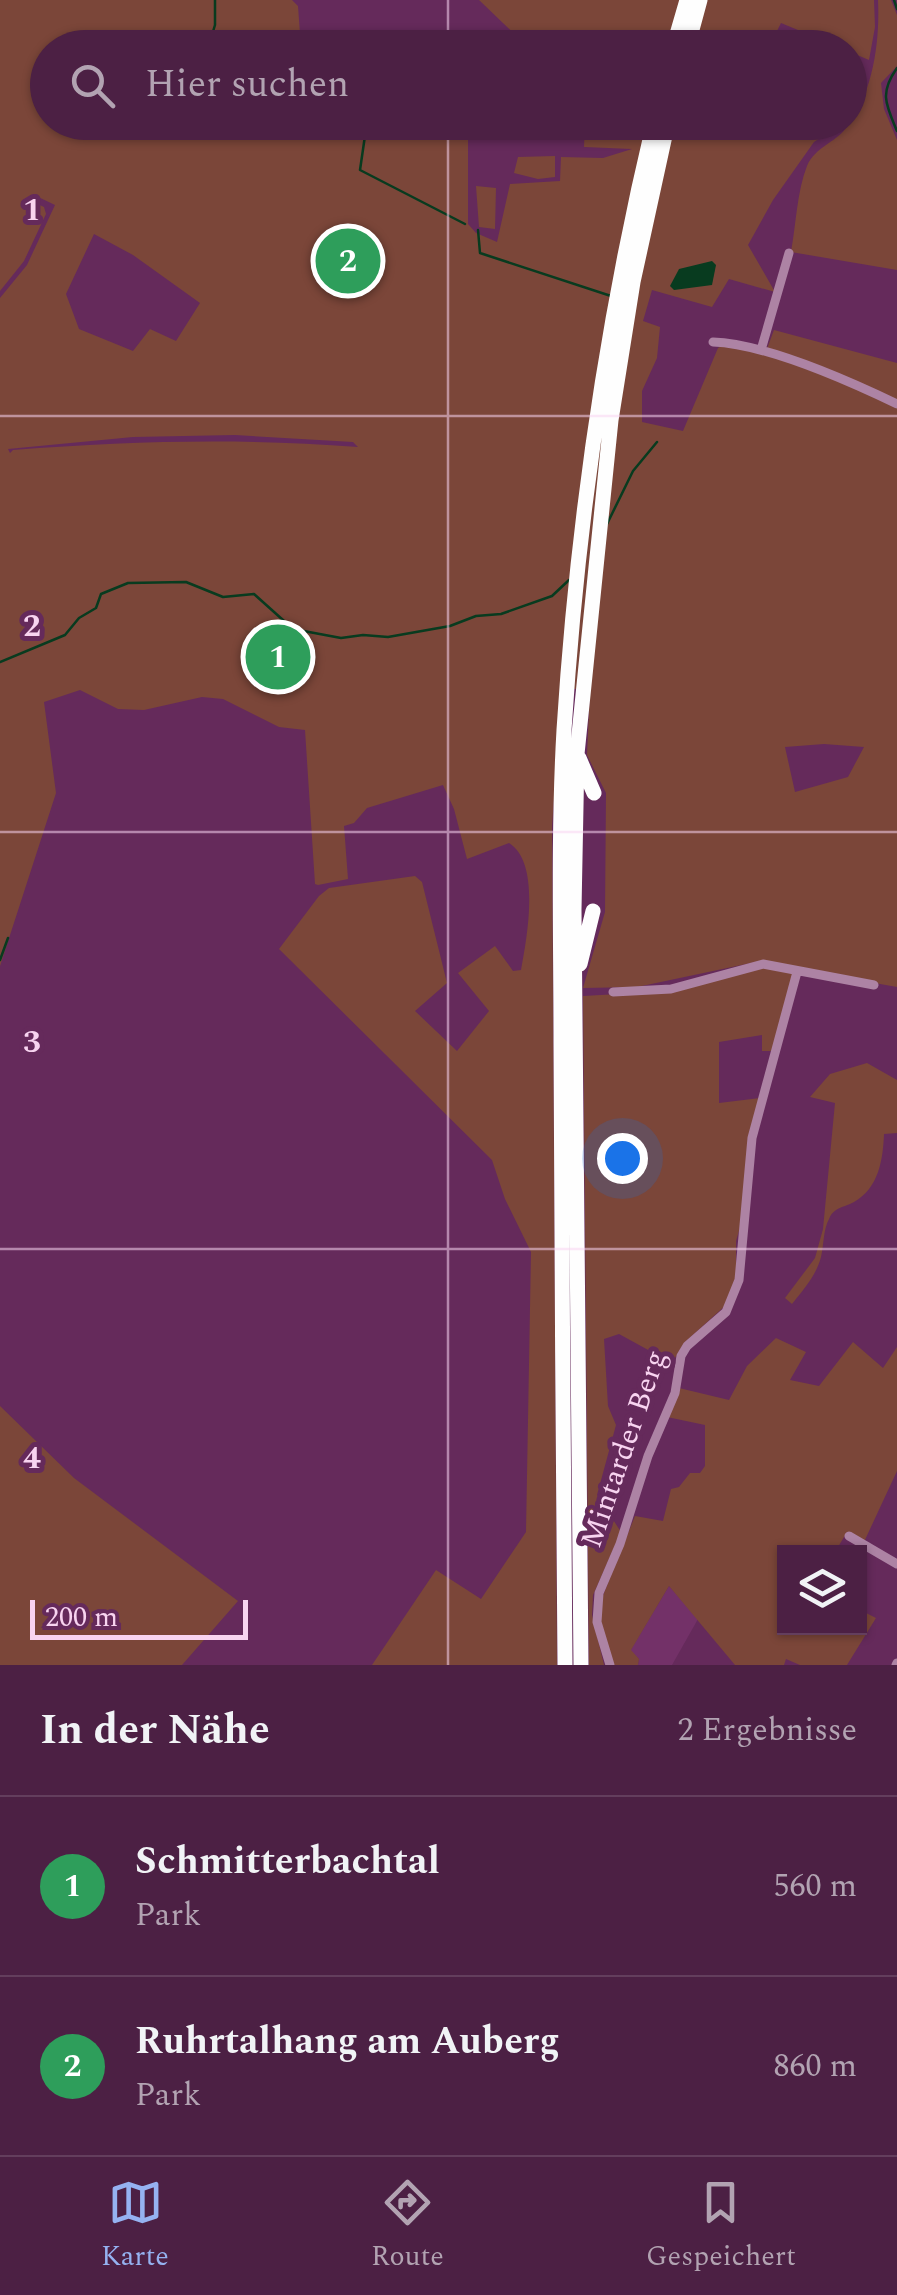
<!DOCTYPE html>
<html lang="de">
<head>
<meta charset="utf-8">
<style>
	:root { --surface:#4c2044; --page:#53284b; --text:#f1f3f6; --muted:#b2a3b2; --line:#633e5d; --accent:#95b2f1 }
	body { margin:0; font-family:Spectral,serif; background:var(--page); color:var(--text) }
	.controls { position:absolute; right:30px; bottom:30px; display:grid; overflow:hidden; border-radius:0px; box-shadow:0 2px 8px #0004 }
	.controls button { width:90px; height:90px; display:grid; place-items:center; padding:0; border:0; border-bottom:2px solid var(--line); background:var(--surface); color:var(--text); font:50px sans-serif }
	.scale { position:absolute; left:30px; bottom:25px; width:218px; box-sizing:border-box; padding-left:10px; border:5px solid #f8d4f0; border-top:0; font-size:28px; line-height:35px; white-space:nowrap; color:#f8d4f0; -webkit-text-stroke:8px #652a5b; paint-order:stroke }
	.you { position:absolute; left:622px; top:1158px; width:35px; height:35px; margin:-25px; border:8px solid #fff; border-radius:50%; background:#1a73e8; box-shadow:0 0 0 15px #1a73e833 }
	.badge { display:grid; place-items:center; width:65px; height:65px; border-radius:50%; background:var(--accent); color:#fff; font-size:32px; font-weight:700 }
	.pin { position:absolute; translate:-50% -50%; border:5px solid #fff; box-shadow:0 2px 10px #0006 }
	.list { margin:0; padding:0; list-style:none }
	h2 { display:flex; justify-content:space-between; align-items:center; height:130px; margin:0; padding:0 40px; font-size:42px }
	h2 small { font-size:32px; font-weight:400; color:var(--muted) }
	.list li { display:grid; grid-template-columns:65px 1fr auto; gap:30px; align-items:center; box-sizing:border-box; height:180px; padding:0 40px; border-top:2px solid var(--line) }
	.list b { display:block; font-size:38px; white-space:nowrap }
	.list p { margin:0; font-size:32px; white-space:nowrap; color:var(--muted) }
	.list em { font-size:32px; font-style:normal; color:var(--muted) }
	.icon { flex:none; width:55px; height:55px; fill:none; stroke:currentColor; stroke-width:2; stroke-linecap:round; stroke-linejoin:round }
	.map { position:relative; flex:none; width:897px; height:1665px; overflow:hidden }
	.search { position:absolute; background:var(--surface); box-shadow:0 2px 8px #0004; left:30px; right:30px; top:30px; height:110px; display:flex; align-items:center; gap:25px; box-sizing:border-box; padding:0 35px; border-radius:55px; color:var(--muted); font-size:38px }
	.sheet { height:490px; background:var(--surface) }
	nav { display:flex; justify-content:space-around; align-items:center; box-sizing:border-box; height:140px; border-top:2px solid var(--line); background:var(--surface); font-size:28px; color:var(--muted) }
	nav a { display:grid; justify-items:center; gap:5px }
	nav .on { color:var(--accent) }
	.map>svg:first-child { display:block }
	.built { fill:#733168 }
	.green { fill:#7b4639; fill-rule:evenodd }
	.water { fill:#083b1f }
	.lines { fill:none; stroke-linecap:round; stroke-linejoin:round }
	.stream { stroke:#083b1f; stroke-width:2.5 }
	.street { stroke:#ad83a4; stroke-width:9 }
	.highway { stroke:#fefefe; stroke-width:15 }
	.grid { fill:none; stroke:#f8d4f0; stroke-width:2.5; stroke-opacity:0.55 }
	.labels { text-anchor:middle; dominant-baseline:central; stroke-width:10; stroke-linejoin:round; paint-order:stroke }
	.street-label { font-size:30px; fill:#f8d4f0; stroke:#652a5b }
	.grid-label { font-size:32px; text-anchor:middle; font-weight:bold; fill:#f8d4f0; stroke:#652a5b; stroke-width:10; stroke-linejoin:round; paint-order:stroke }
</style>
</head>
<body>
<div class="map">
<svg width="897" height="1665" viewBox="0 0 897 1665">
	<rect width="100%" height="100%" fill="#652a5b"/>
	<path class="built" d="M 669,1586 L 698,1619 L 672,1665 L 638,1665 L 639,1659 L 630,1651 Z"/>
	<path class="green" d="M 0,0 L 292,0 L 298,6 L 301,47 L 48,48 L 48,122 L 468,123 L 468,224 L 476,233 L 497,242 L 510,184 L 560,181 L 561,157 L 603,158 L 632,149 L 584,147 L 585,123 L 756,123 L 781,140 L 796,123 L 843,123 L 814,142 L 773,200 L 748,245 L 775,292 L 729,279 L 712,307 L 652,290 L 643,321 L 660,327 L 657,358 L 642,391 L 642,422 L 683,431 L 718,348 L 723,345 L 765,354 L 774,330 L 897,363 L 897,987 L 796,969 L 775,1051 L 762,1051 L 762,1035 L 719,1042 L 719,1103 L 760,1098 L 743,1217 L 736,1241 L 736,1281 L 727,1304 L 684,1343 L 672,1363 L 619,1334 L 604,1339 L 608,1406 L 616,1425 L 597,1495 L 621,1532 L 593,1595 L 592,1615 L 604,1665 L 589,1665 L 583,996 L 672,991 L 765,960 L 637,987 L 583,988 L 605,912 L 606,793 L 587,755 L 590,689 L 562,689 L 552,826 L 557,1665 L 372,1665 L 436,1570 L 481,1599 L 526,1532 L 531,1252 L 505,1199 L 492,1160 L 279,949 L 319,896 L 329,888 L 415,876 L 422,882 L 447,983 L 415,1011 L 457,1051 L 489,1011 L 458,973 L 495,946 L 513,971 L 521,970 C 527,937 541,863 509,843 L 467,859 L 454,809 L 443,785 L 367,808 L 354,823 L 344,826 L 348,879 L 318,885 L 315,884 L 305,730 L 279,727 L 223,699 L 202,697 L 144,710 L 118,709 L 80,690 L 44,702 L 56,793 L 0,966 L 0,298 L 27,265 L 55,205 L 34,195 L 31,201 L 44,207 L 46,214 L 24,261 L 0,291 ZM 94,234 L 133,255 L 200,303 L 176,341 L 150,329 L 133,351 L 79,329 L 66,294 ZM 235,435 L 353,442 L 358,447 C 238,438 132,441 13,450 L 10,453 L 8,449 L 133,437 ZM 824,744 L 864,747 L 848,777 L 795,792 L 785,747 Z
		M 479,0 L 874,0 L 875,27 L 869,60 L 850,52 L 850,48 L 839,47 L 781,23 L 769,47 L 711,34 L 672,47 L 528,47 Z
		M 878,0 L 891,0 L 897,15 L 897,66 L 881,83 L 884,109 L 897,140 L 897,270 L 791,252 C 796,225 797,191 807,166 C 815,147 835,143 846,128 C 873,94 880,42 878,0 Z
		M 555,156 L 555,177 L 538,179 L 514,173 L 518,157 Z
		M 476,186 L 496,188 L 495,229 L 479,227 Z
		M 867,1063 L 897,1080 L 897,1133 L 884,1134 C 883,1159 879,1188 854,1202 C 843,1208 834,1207 829,1219 C 823,1230 824,1245 821,1257 C 816,1276 803,1290 792,1304 L 785,1298 L 815,1258 L 823,1229 L 835,1103 L 810,1097 L 830,1074 Z
		M 776,1338 L 806,1352 L 790,1380 L 819,1386 L 853,1342 L 883,1368 L 897,1347 L 897,1471 L 864,1542 L 847,1532 L 835,1552 L 784,1552 L 784,1628 L 860,1628 L 860,1610 L 876,1618 L 847,1665 L 800,1665 L 786,1659 L 784,1665 L 735,1665 L 669,1586 L 631,1650 L 639,1659 L 638,1665 L 613,1665 L 599,1620 L 602,1598 L 635,1516 L 663,1521 L 671,1489 L 679,1487 L 690,1473 L 700,1473 L 705,1466 L 705,1425 L 667,1417 L 679,1388 L 729,1400 L 747,1366 Z
		M 0,1406 L 74,1478 L 238,1601 L 182,1665 L 0,1665 Z"/>
	<path class="water" d="M 712,261 L 716,265 L 712,285 L 674,290 L 670,286 L 679,269 Z"/>
	<g class="lines">
		<path class="stream" d="M 894,0 L 897,9
			M 696,43 L 715,37 L 752,48
			M 208,48 L 215,25 L 215,0
			M 897,68 C 879,93 886,105 897,131
			M 367,122 L 360,170 L 465,224
			M 478,230 L 480,253 L 611,296
			M 607,524 L 633,471 L 657,442
			M 0,662 L 65,635 L 79,618 L 96,608 L 101,594 L 128,583 L 186,582 L 223,597 L 254,594 L 293,629 L 341,638 L 363,635 L 388,637 L 450,626 L 476,616 L 501,614 L 552,596 L 569,580
			M 0,960 L 8,938"/>
		<path class="street" d="M 713,342 C 767,344 847,380 897,404
			M 761,350 L 789,253
			M 613,992 L 671,989 L 763,964 L 874,985
			M 849,1536 L 897,1564
			M 610,1665 L 597,1622 L 599,1593 L 620,1544 L 648,1456 L 675,1393 L 681,1356 L 687,1346 L 726,1312 L 739,1280 L 752,1138 L 797,972
			M 896,1665 L 897,1663"/>
		<path class="highway" d="M 673,48 L 687,0
			M 687,48 L 700,0
			M 579,758 L 594,793
			M 580,964 L 593,911
			M 565,1665 C 564,1457 561,1250 561,1042 C 561,938 558,834 564,730 C 577,525 606,323 654,122
			M 581,1665 L 574,910 L 577,754 L 611,420 L 633,282 L 668,122"/>
	</g>
	<path class="grid" d="M 448,0 L 448,48M 448,122 L 448,1665M 0,416 L 897,416M 0,832 L 897,832M 0,1249 L 897,1249"/>
	<g class="labels">
		<g class="street-label">
			<text transform="translate(624 1449) rotate(-71)">Mintarder Berg</text>
		</g>
	</g>
	<g class="grid-label">
		<text x="32" y="220">1</text>
		<text x="32" y="636">2</text>
		<text x="32" y="1052">3</text>
		<text x="32" y="1468">4</text>
	</g>
</svg>
<div class="controls">
<button><svg class="icon" aria-label="layers" viewBox="0 0 24 24"><path d="M12 4l9 5-9 5-9-5zM3 14l9 5 9-5"/></svg></button>
</div>
<div class="scale">200 m</div>
<div class="you"></div>
<div class="pin badge" style="left:278px;top:657px;background:#2e9e5b">1</div>
<div class="pin badge" style="left:348px;top:261px;background:#2e9e5b">2</div>
<div class="search"><svg class="icon" aria-label="search" viewBox="0 0 24 24"><circle cx="10" cy="10" r="6"/><path d="M15 15l6 6"/></svg>Hier suchen</div>
</div>
<section class="sheet">
<h2>In der Nähe<small>2 Ergebnisse</small></h2>
<ul class="list">
<li><span class="badge" style="background:#2e9e5b">1</span><div><b>Schmitterbachtal</b><p>Park</p></div><em>560 m</em></li>
<li><span class="badge" style="background:#2e9e5b">2</span><div><b>Ruhrtalhang am Auberg</b><p>Park</p></div><em>860 m</em></li>
</ul>
</section>
<nav>
<a class="on"><svg class="icon" aria-label="map" viewBox="0 0 24 24"><path d="M3 6l6-2 6 2 6-2v14l-6 2-6-2-6 2zM9 4v14M15 6v14"/></svg>Karte</a>
<a><svg class="icon" aria-label="directions" viewBox="0 0 24 24"><path d="M12 3l9 9-9 9-9-9zM9 14v-3h6M13 9l2 2-2 2"/></svg>Route</a>
<a><svg class="icon" aria-label="saved" viewBox="0 0 24 24"><path d="M7 4h10v16l-5-4-5 4z"/></svg>Gespeichert</a>
</nav>
</body>
</html>
